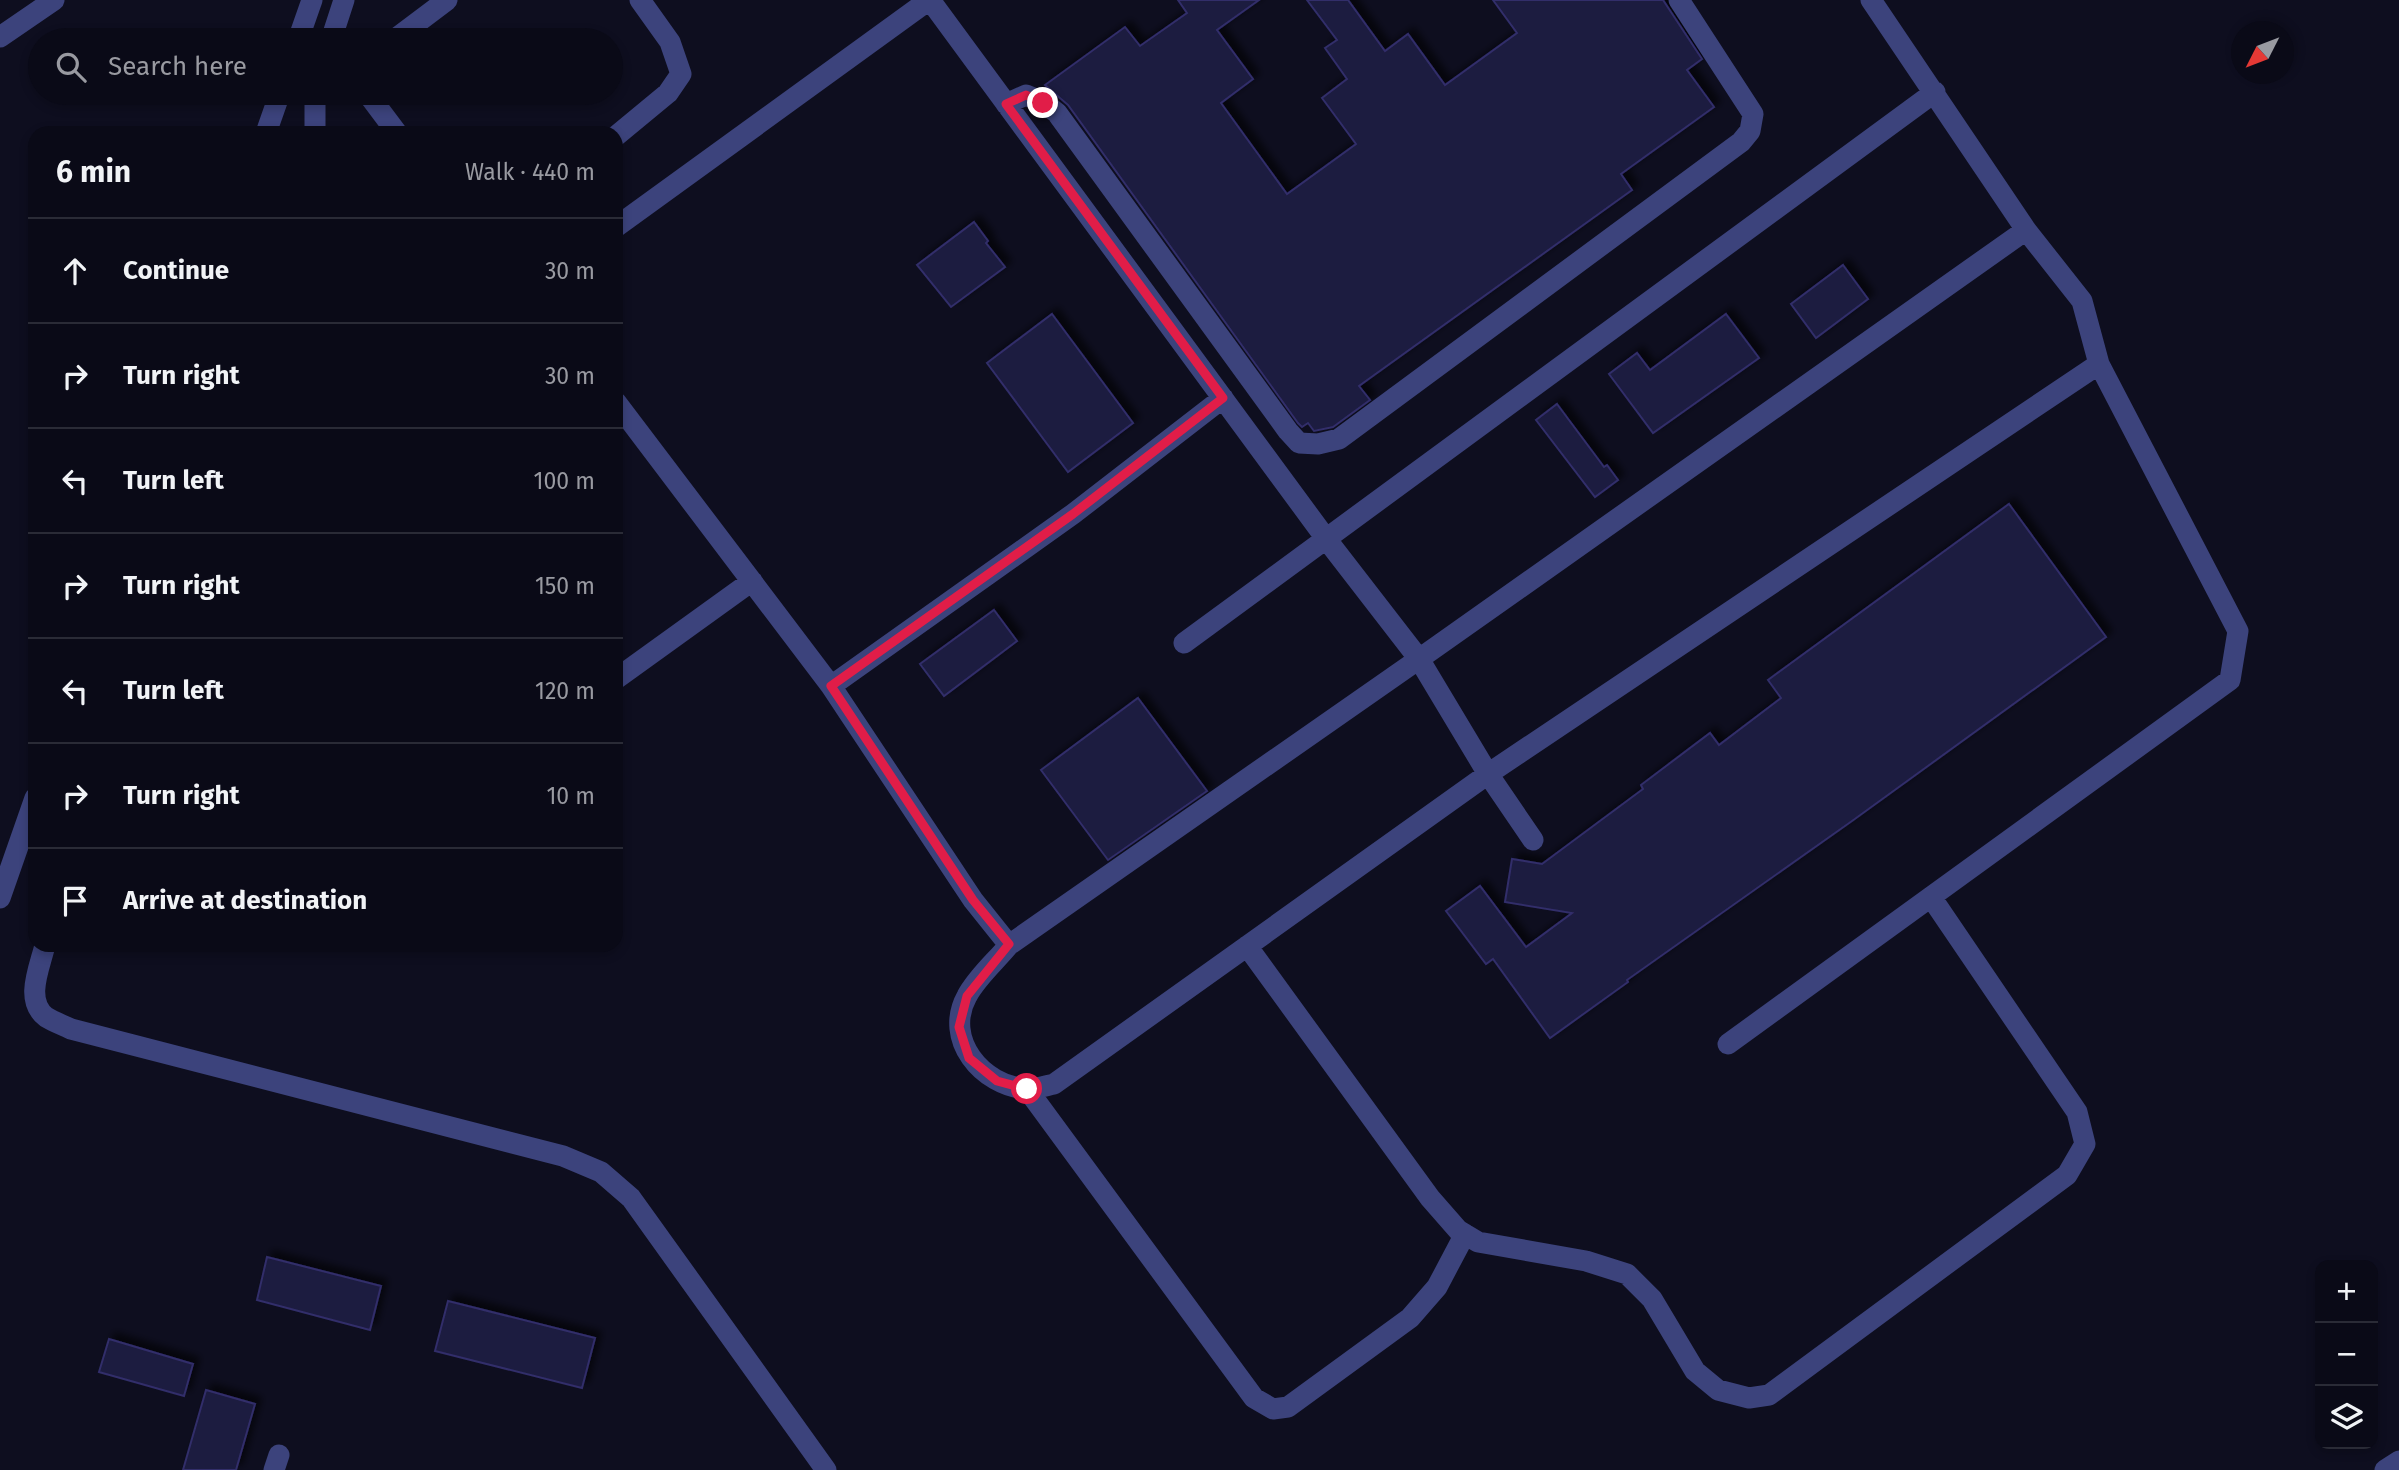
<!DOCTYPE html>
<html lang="en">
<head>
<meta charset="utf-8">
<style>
	:root { --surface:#0a0a17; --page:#181824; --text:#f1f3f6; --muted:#999aa1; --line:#2a2b36 }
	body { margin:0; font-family:"Fira Sans",sans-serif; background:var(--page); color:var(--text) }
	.controls { position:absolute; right:21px; bottom:21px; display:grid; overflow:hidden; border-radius:14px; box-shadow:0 4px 10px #0003 }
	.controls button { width:63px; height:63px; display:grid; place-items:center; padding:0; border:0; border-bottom:2px solid var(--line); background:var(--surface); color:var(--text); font:35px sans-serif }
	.compass { position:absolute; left:2231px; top:21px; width:63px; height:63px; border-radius:50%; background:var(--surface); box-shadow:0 4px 10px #0003; rotate:228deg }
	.stop { position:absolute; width:21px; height:21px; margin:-16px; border:5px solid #e11d48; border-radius:50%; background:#fff }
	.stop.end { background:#e11d48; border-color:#fff; box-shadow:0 2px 7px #0008 }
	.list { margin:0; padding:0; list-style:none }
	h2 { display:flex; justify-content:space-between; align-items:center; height:91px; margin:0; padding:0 28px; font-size:30px }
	h2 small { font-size:23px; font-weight:400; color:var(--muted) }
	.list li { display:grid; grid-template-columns:46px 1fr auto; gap:21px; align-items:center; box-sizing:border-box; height:105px; padding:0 28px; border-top:2px solid var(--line) }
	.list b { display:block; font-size:26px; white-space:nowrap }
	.list em { font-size:23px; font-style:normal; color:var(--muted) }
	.icon { flex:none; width:38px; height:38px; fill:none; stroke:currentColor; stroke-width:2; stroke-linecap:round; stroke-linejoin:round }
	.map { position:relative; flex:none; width:2399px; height:1470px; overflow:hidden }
	.search { position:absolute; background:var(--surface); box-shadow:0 4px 10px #0003; left:28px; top:28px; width:595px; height:77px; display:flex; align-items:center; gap:18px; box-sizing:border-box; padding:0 24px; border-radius:38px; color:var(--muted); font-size:26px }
	.panel { position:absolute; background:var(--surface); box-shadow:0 4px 10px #0003; left:28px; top:126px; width:595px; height:826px; border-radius:21px }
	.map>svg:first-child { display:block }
	.building { fill:#1d1b3f; stroke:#312e6a; stroke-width:2; filter:url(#shadow) }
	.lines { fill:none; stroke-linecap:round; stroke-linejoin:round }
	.minor { stroke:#3c437c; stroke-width:21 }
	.route { stroke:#e11d48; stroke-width:9 }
</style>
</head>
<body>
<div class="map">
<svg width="2399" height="1470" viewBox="0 0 2399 1470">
	<defs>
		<filter id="shadow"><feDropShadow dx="6" dy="-6" stdDeviation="3.5" flood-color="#0009"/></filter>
	</defs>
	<rect width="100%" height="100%" fill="#0e0e1f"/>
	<path class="building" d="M 1178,0 L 1259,0 L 1217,30 L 1253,79 L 1221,103 L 1287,194 L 1356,144 L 1322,98 L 1347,79 L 1325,48 L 1337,40 L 1307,0 L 1348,0 L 1385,51 L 1408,34 L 1445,85 L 1517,33 L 1493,0 L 1663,0 L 1702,59 L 1687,70 L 1714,107 L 1621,174 L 1632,190 L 1359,386 L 1370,400 L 1333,427 L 1314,431 L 1308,423 L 1302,427 L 1298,423 L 1068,105 L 1045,85 L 1125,27 L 1140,46 L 1187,13 Z
		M 974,222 L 988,241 L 986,243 L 1005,267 L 951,307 L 917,265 Z
		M 1843,265 L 1868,299 L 1816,338 L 1791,304 Z
		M 1052,314 L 1133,423 L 1068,472 L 987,363 Z
		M 1726,314 L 1759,358 L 1653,433 L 1609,374 L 1637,353 L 1650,370 Z
		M 1557,404 L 1604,467 L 1607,465 L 1618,480 L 1595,497 L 1536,420 Z
		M 2009,504 L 2106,637 L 1852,821 L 1627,980 L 1628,982 L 1550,1038 L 1493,959 L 1486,964 L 1446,911 L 1480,886 L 1526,947 L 1572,913 L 1505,902 L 1512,859 L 1542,864 L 1643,789 L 1641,785 L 1710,733 L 1719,745 L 1781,698 L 1768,680 Z
		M 994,610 L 1017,641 L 944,696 L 920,664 Z
		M 1138,698 L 1207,791 L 1108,860 L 1041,770 Z
		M 267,1257 L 381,1286 L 370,1330 L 257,1300 Z
		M 448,1301 L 595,1338 L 582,1388 L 435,1351 Z
		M 109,1339 L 193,1364 L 184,1396 L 99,1372 Z
		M 206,1390 L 255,1404 L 236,1470 L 183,1470 Z"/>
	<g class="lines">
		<path class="minor" d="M 930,0 L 1327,540 L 1419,659 L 1488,774 L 1533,840
			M 0,37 L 54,0
			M 298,40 L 312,0
			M 331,40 L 344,0
			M 394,40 L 447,0
			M 367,93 L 397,133
			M 1006,104 L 1026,95 L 1043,102 L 1057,113 L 1288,431 L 1299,443 L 1318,444 L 1339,439 L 1741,142 L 1750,131 L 1753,114 L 1679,0
			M 266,133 L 280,93
			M 315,133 L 315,93
			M 616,136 L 668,93 L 681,74 L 670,42 L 640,0
			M 616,227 L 929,0
			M 616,402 L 831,686 L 973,900 L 1009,945 L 1419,659 L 2026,230
			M 1184,643 L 1935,92
			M 616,679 L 752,581
			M 831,686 L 1073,514 L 1223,398
			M 0,898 L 35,798
			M 45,945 C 40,967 24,1000 46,1017 C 54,1022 63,1025 71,1029 L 563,1156 L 601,1172 L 631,1198 L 826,1470
			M 1009,945 C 996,961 977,977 967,996 C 943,1039 982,1086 1027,1089 C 1035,1089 1045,1086 1054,1084 L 1488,774 L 2099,364 L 2082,301 L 2026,230 L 1871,0
			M 1247,946 L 1430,1198 L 1458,1230 L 1478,1242 L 1586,1261 L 1627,1274 L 1652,1299 L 1695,1371 L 1718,1390 L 1749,1398 L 1769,1395 L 2067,1175 L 2085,1144 L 2077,1112 L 1931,897
			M 1728,1044 L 2230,680 L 2238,631 L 2099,364
			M 1027,1089 L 1254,1398 L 1273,1409 L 1288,1407 L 1410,1318 L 1437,1287 L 1465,1234
			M 274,1470 L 279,1455
			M 2385,1470 L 2399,1461"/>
	</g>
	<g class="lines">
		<path class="route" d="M 1027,1089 L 997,1081 L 969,1058 L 959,1027 L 967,996 L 1009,944 L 973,900 L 831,686 L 1073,514 L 1223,398 L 1006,104 L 1026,95 L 1043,103"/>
	</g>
</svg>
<div class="controls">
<button>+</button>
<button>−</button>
<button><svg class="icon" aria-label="layers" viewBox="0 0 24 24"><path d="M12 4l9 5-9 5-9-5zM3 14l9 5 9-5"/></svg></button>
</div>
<svg class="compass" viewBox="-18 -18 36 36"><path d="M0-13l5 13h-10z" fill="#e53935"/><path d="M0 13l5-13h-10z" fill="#999aa1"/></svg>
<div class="stop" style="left:1027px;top:1089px"></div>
<div class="stop end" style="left:1043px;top:103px"></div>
<div class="search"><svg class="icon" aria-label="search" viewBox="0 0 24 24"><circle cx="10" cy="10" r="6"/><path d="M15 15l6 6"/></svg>Search here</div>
<section class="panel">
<h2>6 min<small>Walk · 440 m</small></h2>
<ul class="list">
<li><svg class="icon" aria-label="ahead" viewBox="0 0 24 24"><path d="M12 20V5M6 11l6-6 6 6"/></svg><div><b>Continue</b></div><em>30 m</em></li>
<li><svg class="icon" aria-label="right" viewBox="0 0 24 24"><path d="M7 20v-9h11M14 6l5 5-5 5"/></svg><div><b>Turn right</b></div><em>30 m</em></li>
<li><svg class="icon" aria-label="left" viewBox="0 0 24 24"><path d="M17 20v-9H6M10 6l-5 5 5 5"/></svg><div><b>Turn left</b></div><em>100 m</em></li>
<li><svg class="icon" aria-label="right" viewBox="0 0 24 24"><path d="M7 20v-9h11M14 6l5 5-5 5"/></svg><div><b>Turn right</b></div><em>150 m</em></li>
<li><svg class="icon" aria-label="left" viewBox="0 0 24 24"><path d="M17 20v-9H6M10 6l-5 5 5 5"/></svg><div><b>Turn left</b></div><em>120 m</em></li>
<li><svg class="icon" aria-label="right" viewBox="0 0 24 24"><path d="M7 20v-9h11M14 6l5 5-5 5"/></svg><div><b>Turn right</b></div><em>10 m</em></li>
<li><svg class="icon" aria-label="arrive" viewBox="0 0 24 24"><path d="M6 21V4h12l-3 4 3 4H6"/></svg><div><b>Arrive at destination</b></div></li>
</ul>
</section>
</div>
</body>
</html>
